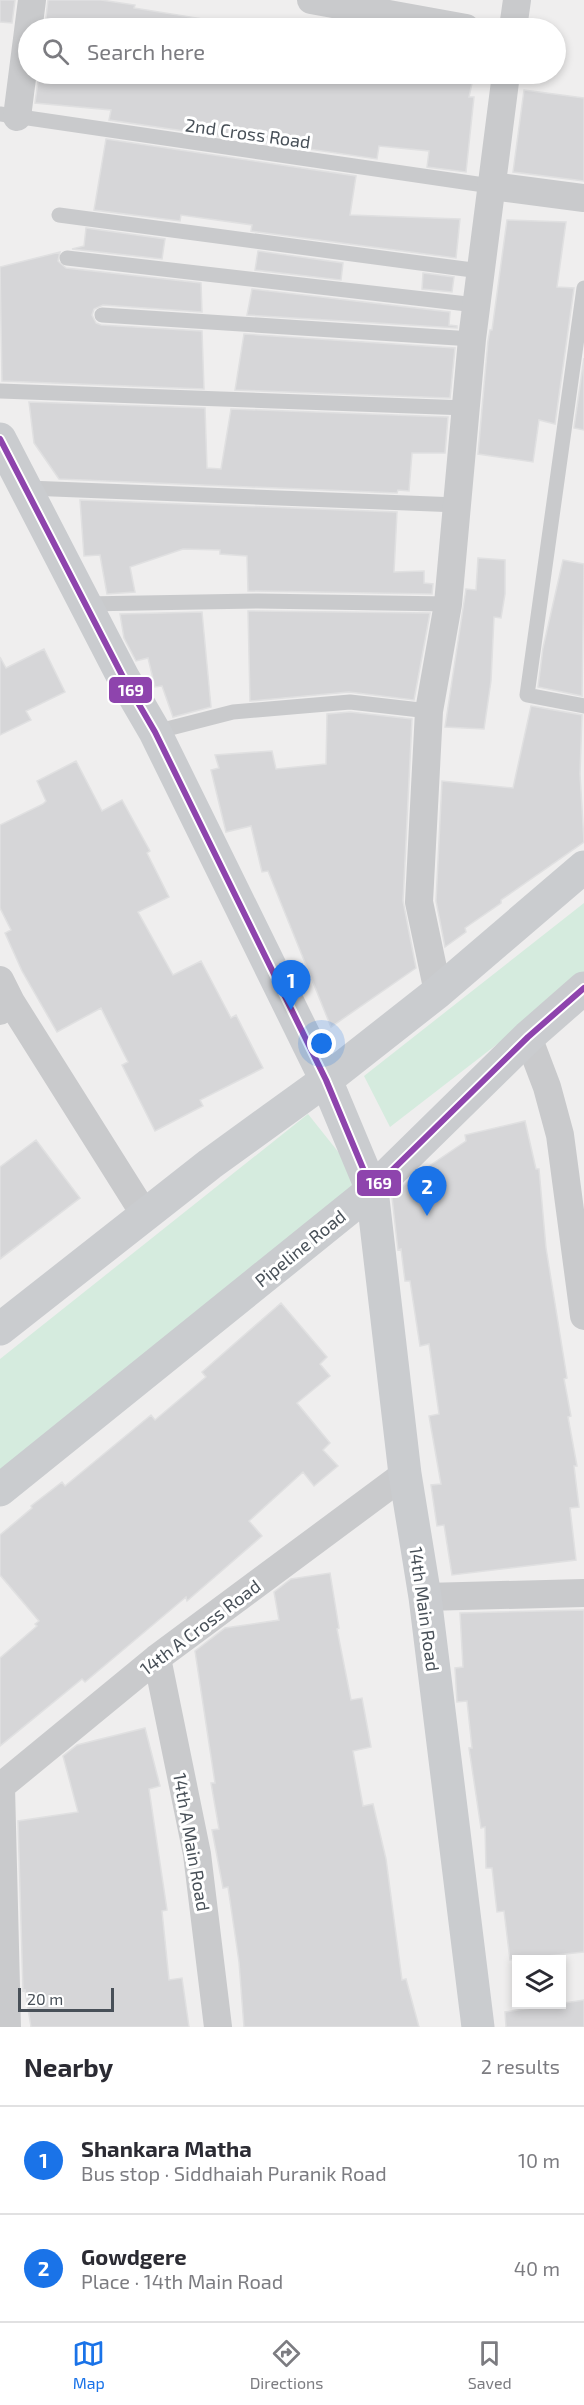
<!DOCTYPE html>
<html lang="en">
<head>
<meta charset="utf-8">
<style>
	:root { --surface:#fff; --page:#f7f7f7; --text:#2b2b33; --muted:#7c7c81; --line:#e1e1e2; --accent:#1a73e8 }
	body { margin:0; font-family:"Exo 2",sans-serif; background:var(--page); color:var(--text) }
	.controls { position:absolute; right:18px; bottom:18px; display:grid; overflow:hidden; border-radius:0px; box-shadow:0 3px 9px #0003 }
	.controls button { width:54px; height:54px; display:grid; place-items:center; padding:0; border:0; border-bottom:2px solid var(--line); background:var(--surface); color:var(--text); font:30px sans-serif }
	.scale { position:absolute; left:18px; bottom:15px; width:96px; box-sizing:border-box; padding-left:6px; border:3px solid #485058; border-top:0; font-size:16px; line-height:21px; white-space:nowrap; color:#485058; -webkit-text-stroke:4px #fff; paint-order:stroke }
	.you { position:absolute; left:322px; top:1044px; width:21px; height:21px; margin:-15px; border:4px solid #fff; border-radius:50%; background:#1a73e8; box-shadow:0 0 0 9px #1a73e833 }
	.badge { display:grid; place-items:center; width:39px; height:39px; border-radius:50%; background:var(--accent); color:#fff; font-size:20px; font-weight:700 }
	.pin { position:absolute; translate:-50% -50px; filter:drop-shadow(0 2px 3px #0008) }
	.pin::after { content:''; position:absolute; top:32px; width:21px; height:18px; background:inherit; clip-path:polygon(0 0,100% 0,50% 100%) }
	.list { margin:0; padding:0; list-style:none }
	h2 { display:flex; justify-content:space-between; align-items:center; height:78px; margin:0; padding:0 24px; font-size:26px }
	h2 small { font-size:20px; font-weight:400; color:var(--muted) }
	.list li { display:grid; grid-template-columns:39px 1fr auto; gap:18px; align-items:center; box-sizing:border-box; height:108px; padding:0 24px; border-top:2px solid var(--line) }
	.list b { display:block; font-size:22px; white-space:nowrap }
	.list p { margin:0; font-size:20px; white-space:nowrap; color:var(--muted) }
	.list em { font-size:20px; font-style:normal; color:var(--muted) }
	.icon { flex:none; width:33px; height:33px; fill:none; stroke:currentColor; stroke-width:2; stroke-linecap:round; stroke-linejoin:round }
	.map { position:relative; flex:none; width:584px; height:2027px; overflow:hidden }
	.search { position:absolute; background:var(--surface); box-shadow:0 3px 9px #0003; left:18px; right:18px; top:18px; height:66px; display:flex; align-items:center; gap:15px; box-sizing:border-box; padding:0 21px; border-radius:33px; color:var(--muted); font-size:22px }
	.sheet { height:294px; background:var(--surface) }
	nav { display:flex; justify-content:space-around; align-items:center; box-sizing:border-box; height:84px; border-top:2px solid var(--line); background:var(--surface); font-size:16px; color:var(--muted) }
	nav a { display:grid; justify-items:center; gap:3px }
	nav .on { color:var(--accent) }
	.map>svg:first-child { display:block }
	.green { fill:#d5ebde }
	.building { fill:#d6d6d8; stroke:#e0e0e1; stroke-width:1.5 }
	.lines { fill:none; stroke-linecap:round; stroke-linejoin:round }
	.lane { stroke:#c9cacc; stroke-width:15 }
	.street { stroke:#c9cacc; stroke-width:28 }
	.secondary { stroke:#cacccf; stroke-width:33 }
	.bus-1-casing { stroke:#fff; stroke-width:10 }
	.bus-1 { stroke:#8e44ad; stroke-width:6 }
	.labels { text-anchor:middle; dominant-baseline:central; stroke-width:6; stroke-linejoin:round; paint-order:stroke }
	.street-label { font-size:18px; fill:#485058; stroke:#fff }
	.line-badge { stroke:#fff; stroke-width:2 }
	.badge-label { font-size:16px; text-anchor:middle; font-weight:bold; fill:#fff }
</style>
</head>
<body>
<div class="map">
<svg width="584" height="2027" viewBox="0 0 584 2027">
	<rect width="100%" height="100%" fill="#efeeee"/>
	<path class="green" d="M 584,903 L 584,977 L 390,1127 L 364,1076 Z
		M 308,1114 L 363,1183 L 0,1472 L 0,1359 Z"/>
	<path class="building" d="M 0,0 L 15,0 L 12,23 L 0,22 Z
		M 48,0 L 101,0 L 135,5 L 134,8 L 222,22 L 221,28 L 76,28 L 45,26 Z
		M 39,74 L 474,74 L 469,97 L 474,97 L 466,172 L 427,167 L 429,151 L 379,146 L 377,159 L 109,120 L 111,110 L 35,103 Z
		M 524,90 L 584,98 L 584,181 L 513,172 Z
		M 106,139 L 356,176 L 350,215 L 460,219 L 456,258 L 251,231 L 252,225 L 181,215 L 180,221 L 94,210 Z
		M 507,220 L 566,222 L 557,287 L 574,288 L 555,424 L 539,420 L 533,462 L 478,454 L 488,341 L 490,330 L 492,330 Z
		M 86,228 L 165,239 L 162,259 L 72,249 L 84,246 Z
		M 258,251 L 343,263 L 341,280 L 255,270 Z
		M 60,252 L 58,261 L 66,268 L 201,283 L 202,312 L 103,305 L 94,309 L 92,315 L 96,323 L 101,325 L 202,331 L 204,389 L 2,381 L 0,267 Z
		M 423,273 L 454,277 L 452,292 L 422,289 Z
		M 252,289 L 450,312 L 449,325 L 457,326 L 457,328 L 247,315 Z
		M 244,334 L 455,348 L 450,398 L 235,390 Z
		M 584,358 L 584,430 L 574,428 Z
		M 29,402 L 205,408 L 207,468 L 221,469 L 231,409 L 448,417 L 445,453 L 412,453 L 409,491 L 398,490 L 397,493 L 59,479 L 34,443 Z
		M 80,500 L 397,512 L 394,572 L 424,571 L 424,583 L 433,584 L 432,594 L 248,591 L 247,556 L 220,554 L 220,550 L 183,549 L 130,567 L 135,592 L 107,594 L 100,555 L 84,556 Z
		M 478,558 L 505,560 L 505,594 L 501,618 L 494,617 L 491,681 L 484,729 L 445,727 L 466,589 L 476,590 Z
		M 563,560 L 584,564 L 582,696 L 538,687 L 543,648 Z
		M 248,611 L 430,613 L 414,700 L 349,692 L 250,701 Z
		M 202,612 L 211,707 L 173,717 L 162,686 L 155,687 L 148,658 L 136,661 L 124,638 L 120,614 Z
		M 44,649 L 65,692 L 26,711 L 31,720 L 0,735 L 0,657 L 6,668 Z
		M 531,706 L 582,715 L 580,774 L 584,842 L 501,900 L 501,903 L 465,928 L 466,932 L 445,947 L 436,901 L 442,781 L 513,788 Z
		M 350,712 L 412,719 L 403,901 L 416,968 L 331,1027 L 268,871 L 262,872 L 251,826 L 226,832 L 211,770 L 219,768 L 215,755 L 272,751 L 276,769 L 326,764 L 327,714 Z
		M 76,761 L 102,811 L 122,800 L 150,851 L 147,853 L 169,897 L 138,912 L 173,975 L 201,961 L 231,1018 L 236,1015 L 263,1068 L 200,1100 L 203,1106 L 155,1131 L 122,1065 L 128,1062 L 101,1008 L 57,1032 L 22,971 L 5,933 L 11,930 L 0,908 L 0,825 L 43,804 L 46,801 L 37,781 Z
		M 525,1121 L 536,1169 L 539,1169 L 546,1248 L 567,1378 L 564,1379 L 571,1416 L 568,1417 L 577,1466 L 574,1466 L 579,1507 L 570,1508 L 576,1560 L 452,1575 L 444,1525 L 437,1526 L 431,1485 L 441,1484 L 429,1416 L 439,1414 L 429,1344 L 420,1346 L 410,1281 L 405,1281 L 401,1249 L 398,1250 L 392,1197 L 410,1179 L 466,1141 L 465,1135 Z
		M 36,1140 L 80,1198 L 0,1259 L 0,1167 Z
		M 281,1303 L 327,1357 L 320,1364 L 330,1376 L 297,1403 L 330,1443 L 323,1450 L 338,1466 L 314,1486 L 303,1472 L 249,1521 L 262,1536 L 187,1601 L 186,1597 L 85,1682 L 82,1679 L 0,1746 L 0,1658 L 37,1626 L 35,1624 L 39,1621 L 0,1575 L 0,1535 L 32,1508 L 31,1506 L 62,1482 L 65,1486 L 151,1415 L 155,1420 L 206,1377 L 202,1372 Z
		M 330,1573 L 339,1628 L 337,1629 L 351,1700 L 362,1698 L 371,1747 L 353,1751 L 363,1806 L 373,1804 L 386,1859 L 402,1980 L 406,1979 L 419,2027 L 244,2027 L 239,1962 L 228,1887 L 223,1888 L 212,1830 L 219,1829 L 211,1783 L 215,1783 L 195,1651 L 225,1628 L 279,1620 L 274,1592 L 291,1579 Z
		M 584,1610 L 584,1952 L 510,1960 L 504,1911 L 497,1912 L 492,1868 L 486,1868 L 485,1827 L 481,1828 L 469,1748 L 472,1748 L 467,1701 L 457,1702 L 455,1668 L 463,1667 L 460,1613 Z
		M 145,1728 L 160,1786 L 149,1789 L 167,1910 L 162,1911 L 169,1980 L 182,1978 L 189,2027 L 31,2027 L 25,1990 L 23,1991 L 18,1821 L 78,1812 L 63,1756 L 77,1745 Z
		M 584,2000 L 584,2027 L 506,2027 L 505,2012 Z"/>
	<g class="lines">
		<path class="lane" d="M 0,114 L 491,186
			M 59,215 L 480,271
			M 67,258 L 476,305
			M 584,288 L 527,695 L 584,706
			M 102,315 L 472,339
			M 0,391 L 467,408
			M 28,488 L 458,505
			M 85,604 L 258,601 L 448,604
			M 155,732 L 233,712 L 350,702 L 429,711"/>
		<path class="street" d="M 311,0 L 466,28
			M 513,28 L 517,0
			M 17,117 L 32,0
			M 491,186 L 584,198
			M 0,980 L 11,1002 L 0,1011
			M 438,992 L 419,902 L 429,711 L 448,604 L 472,339 L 506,74
			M 11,1002 L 145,1215
			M 528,1037 L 547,1087 L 560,1135 L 584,1316
			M 425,1597 L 584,1593
			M 157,1658 L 197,1854 L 218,2027
			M 0,1787 L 157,1658 L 405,1474
			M 1,1787 L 7,2027"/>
		<path class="secondary" d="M 0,439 L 123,677 L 155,732 L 326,1080 L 372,1190 L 405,1474 L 425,1597 L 478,2027
			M 0,1329 L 210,1164 L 326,1080 L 438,992 L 584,867
			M 0,1490 L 372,1190 L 528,1037 L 584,988"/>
		<g class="bus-1-casing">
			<path id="bus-1" d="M 0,439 L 123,677 L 155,732 L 326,1080 L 372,1190 L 528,1037 L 584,988"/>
		</g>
		<use href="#bus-1" class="bus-1"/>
	</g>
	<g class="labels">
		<g class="street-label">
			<text transform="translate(248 133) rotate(8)">2nd Cross Road</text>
			<text transform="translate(300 1248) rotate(-39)">Pipeline Road</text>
			<text transform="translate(425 1609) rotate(82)">14th Main Road</text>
			<text transform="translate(200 1627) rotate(-37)">14th A Cross Road</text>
			<text transform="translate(192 1842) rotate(80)">14th A Main Road</text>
		</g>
	</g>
	<g class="line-badge">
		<rect x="108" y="676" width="45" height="28" rx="6" fill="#8e44ad"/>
		<rect x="356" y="1169" width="46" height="28" rx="6" fill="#8e44ad"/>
	</g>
	<g class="badge-label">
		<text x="131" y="696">169</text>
		<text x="379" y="1189">169</text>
	</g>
</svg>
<div class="controls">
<button><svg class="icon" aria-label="layers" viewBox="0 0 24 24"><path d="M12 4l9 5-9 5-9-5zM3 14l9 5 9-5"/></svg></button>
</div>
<div class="scale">20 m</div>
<div class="you"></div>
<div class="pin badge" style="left:291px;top:1010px">1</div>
<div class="pin badge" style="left:427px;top:1216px">2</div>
<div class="search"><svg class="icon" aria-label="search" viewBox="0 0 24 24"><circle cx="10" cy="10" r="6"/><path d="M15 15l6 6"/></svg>Search here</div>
</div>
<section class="sheet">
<h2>Nearby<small>2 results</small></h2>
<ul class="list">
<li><span class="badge">1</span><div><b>Shankara Matha</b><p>Bus stop · Siddhaiah Puranik Road</p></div><em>10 m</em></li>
<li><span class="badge">2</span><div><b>Gowdgere</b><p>Place · 14th Main Road</p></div><em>40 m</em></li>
</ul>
</section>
<nav>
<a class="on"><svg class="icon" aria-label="map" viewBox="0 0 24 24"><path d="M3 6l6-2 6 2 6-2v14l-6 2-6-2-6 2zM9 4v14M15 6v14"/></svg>Map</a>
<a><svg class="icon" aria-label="directions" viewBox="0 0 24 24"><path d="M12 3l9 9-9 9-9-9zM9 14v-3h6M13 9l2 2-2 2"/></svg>Directions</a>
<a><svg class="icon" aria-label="saved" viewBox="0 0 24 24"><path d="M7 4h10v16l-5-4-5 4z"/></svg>Saved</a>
</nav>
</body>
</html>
